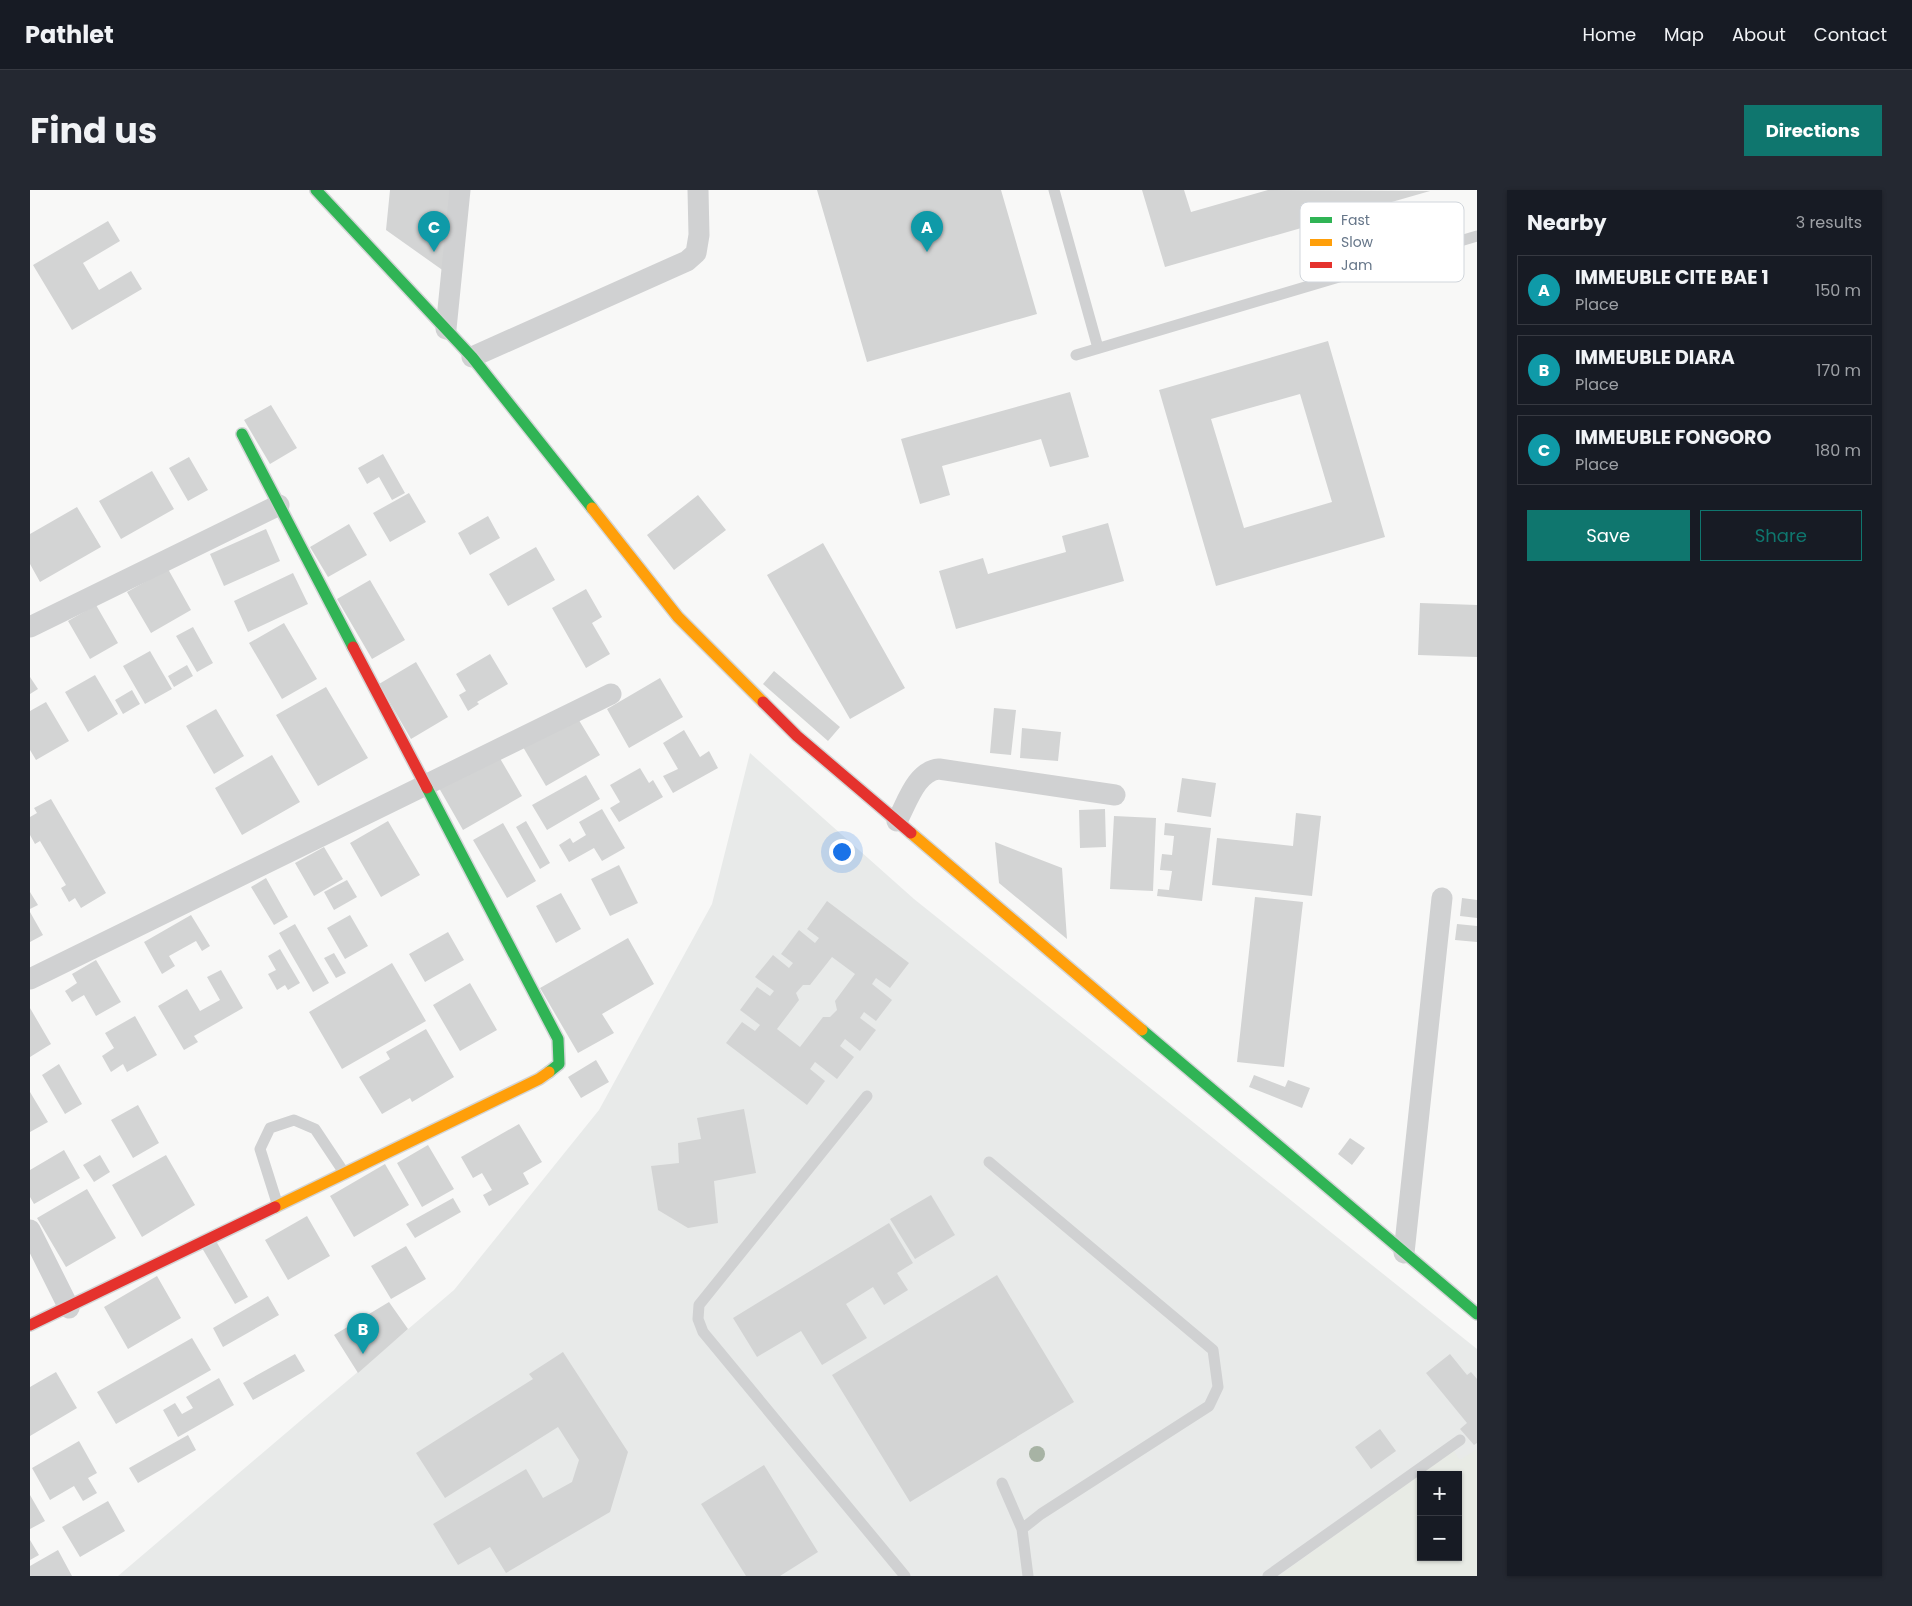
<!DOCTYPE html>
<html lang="en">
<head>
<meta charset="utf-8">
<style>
	:root { --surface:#171b24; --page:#242831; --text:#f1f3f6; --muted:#9ea1a6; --line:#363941; --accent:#0f766e }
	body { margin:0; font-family:Poppins,sans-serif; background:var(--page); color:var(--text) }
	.controls { position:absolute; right:15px; bottom:15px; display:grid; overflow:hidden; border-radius:0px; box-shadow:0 1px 4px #0004 }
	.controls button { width:45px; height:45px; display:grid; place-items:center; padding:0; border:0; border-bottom:1px solid var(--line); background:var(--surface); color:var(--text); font:25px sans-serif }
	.you { position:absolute; left:811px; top:661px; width:18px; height:18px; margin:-12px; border:4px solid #fff; border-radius:50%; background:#1a73e8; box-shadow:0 0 0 8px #1a73e833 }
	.badge { display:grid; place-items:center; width:32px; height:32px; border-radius:50%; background:var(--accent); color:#fff; font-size:16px; font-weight:700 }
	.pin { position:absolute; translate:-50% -41px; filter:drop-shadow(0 1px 2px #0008) }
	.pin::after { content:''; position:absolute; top:26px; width:18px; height:15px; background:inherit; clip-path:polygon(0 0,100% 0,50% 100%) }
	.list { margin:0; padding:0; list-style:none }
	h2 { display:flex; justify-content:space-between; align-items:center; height:65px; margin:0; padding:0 20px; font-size:21px }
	h2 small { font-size:16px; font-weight:400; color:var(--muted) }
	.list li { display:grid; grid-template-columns:32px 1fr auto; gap:15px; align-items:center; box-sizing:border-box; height:70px; margin:0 10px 10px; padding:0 10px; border:1px solid var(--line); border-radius:0px }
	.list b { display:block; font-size:19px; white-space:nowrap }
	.list p { margin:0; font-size:16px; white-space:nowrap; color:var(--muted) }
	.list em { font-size:16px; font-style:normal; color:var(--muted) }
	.actions { display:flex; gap:10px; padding:15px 20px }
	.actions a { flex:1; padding:11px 0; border:1px solid var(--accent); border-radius:0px; text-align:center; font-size:18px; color:var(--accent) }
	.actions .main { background:var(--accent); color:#fff }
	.map { position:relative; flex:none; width:1447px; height:1386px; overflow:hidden; border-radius:0px }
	header { display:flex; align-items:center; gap:30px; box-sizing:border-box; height:70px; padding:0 25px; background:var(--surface); border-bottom:1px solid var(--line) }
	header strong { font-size:24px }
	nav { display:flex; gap:28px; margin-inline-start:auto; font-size:18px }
	.intro { display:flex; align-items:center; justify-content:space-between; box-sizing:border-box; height:120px; padding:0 30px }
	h1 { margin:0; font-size:35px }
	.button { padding:12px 22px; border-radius:0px; background:var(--accent); color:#fff; font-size:18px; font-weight:700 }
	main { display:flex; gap:30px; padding:0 30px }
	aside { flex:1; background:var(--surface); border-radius:0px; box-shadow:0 1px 4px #0004 }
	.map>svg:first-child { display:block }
	.built { fill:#e8eae9; fill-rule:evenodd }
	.green { fill:#e8ebe5; fill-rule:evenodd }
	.building { fill:#d3d4d4; fill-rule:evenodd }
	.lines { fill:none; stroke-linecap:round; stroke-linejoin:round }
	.fast-casing { stroke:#d3d5d6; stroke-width:14 }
	.slow-casing { stroke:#d3d5d6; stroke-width:14 }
	.jam-casing { stroke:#d3d5d6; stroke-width:14 }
	.lane { stroke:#d0d1d2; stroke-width:11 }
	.street { stroke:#d0d1d2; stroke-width:21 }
	.fast { stroke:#30b455; stroke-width:11 }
	.slow { stroke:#ff9f0a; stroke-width:11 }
	.jam { stroke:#e5322d; stroke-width:11 }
	.tree { fill:#a7b3a4 }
	.key { fill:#fff; stroke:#d1d6dc; stroke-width:1 }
	.key-label { font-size:14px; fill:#667689 }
</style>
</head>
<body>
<header>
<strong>Pathlet</strong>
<nav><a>Home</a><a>Map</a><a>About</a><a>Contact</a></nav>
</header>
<div class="intro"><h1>Find us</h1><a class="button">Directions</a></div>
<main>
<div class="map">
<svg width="1447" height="1386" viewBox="0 0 1447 1386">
	<rect width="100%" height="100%" fill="#f8f8f7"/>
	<path class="built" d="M 720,563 L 884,709 L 1447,1159 L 1447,1386 L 88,1386 L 424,1100 L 569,920 L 682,714 ZM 1391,1285 L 1428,1285 L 1428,1367 L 1391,1367 Z"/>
	<path class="green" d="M 1447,1259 L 1447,1386 L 1249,1386 L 1423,1260 L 1430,1270 ZM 1391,1285 L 1428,1285 L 1428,1367 L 1391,1367 Z"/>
	<path class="building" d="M 360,0 L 426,0 L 418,84 L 356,40 Z
		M 787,0 L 971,0 L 1007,124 L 837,172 Z
		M 1112,0 L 1154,0 L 1161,22 L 1238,0 L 1400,1 L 1135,77 Z
		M 78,31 L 90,51 L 53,73 L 69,100 L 101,81 L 112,99 L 42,140 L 3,75 Z
		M 1298,151 L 1355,347 L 1186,396 L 1129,200 ZM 1270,204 L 1302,312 L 1214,338 L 1181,229 Z
		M 1040,202 L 1059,267 L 1020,277 L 1011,249 L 912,276 L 920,305 L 890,314 L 871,249 Z
		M 241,215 L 267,258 L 240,274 L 214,230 Z
		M 353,264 L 375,303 L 362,310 L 349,287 L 337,294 L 328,278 Z
		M 159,267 L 178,300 L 158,311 L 139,278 Z
		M 122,281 L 144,319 L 91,349 L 69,311 Z
		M 379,303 L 396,332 L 360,352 L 343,323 Z
		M 668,305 L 696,340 L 644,380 L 617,345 Z
		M 47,317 L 71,357 L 10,392 L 0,374 L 0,344 Z
		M 458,326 L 470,348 L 440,365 L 428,343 Z
		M 1078,333 L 1094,391 L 926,439 L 909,381 L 953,368 L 958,384 L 1036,362 L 1032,346 Z
		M 319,334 L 337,365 L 298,387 L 280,357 Z
		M 236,339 L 250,371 L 194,396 L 180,364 Z
		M 793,353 L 875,498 L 820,529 L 737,385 Z
		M 506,357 L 525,390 L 478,416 L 459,384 Z
		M 138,379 L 161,420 L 121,443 L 97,402 Z
		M 263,383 L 278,414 L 218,442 L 204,411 Z
		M 340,390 L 375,450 L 342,469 L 307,409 Z
		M 556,399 L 572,427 L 562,433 L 580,464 L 556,478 L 522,418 Z
		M 1390,413 L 1447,415 L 1447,467 L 1388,465 Z
		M 66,415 L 88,453 L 60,469 L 38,431 Z
		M 254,433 L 287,489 L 252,509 L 219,453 Z
		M 163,437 L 183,473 L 167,482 L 146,446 Z
		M 120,461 L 142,499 L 115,514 L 93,476 Z
		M 460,464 L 478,494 L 447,512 L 449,514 L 438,521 L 429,505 L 436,501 L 426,484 Z
		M 386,472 L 418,527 L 381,549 L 349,494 Z
		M 157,475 L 163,486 L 144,497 L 138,486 Z
		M 744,481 L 810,537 L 798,551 L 733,494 Z
		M 65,485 L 88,524 L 58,542 L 35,502 Z
		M 0,487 L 8,499 L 0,504 Z
		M 630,488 L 653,527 L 599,558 L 577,519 Z
		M 296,497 L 338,568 L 288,596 L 246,525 Z
		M 102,500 L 110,514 L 93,524 L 85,510 Z
		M 16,512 L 39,551 L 6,570 L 0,560 L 0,521 Z
		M 964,518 L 986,520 L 981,565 L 960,563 Z
		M 186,519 L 214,566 L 184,584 L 156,536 Z
		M 547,527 L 570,565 L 516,596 L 493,557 Z
		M 992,538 L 1031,542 L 1028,571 L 990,568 Z
		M 654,540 L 670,567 L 679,561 L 688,578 L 643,603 L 633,586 L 648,579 L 633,553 Z
		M 242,565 L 270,612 L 212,645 L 185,598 Z
		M 468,565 L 492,606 L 433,640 L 409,598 Z
		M 610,578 L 619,593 L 623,590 L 633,607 L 589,632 L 580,618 L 590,612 L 580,595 Z
		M 556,585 L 570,609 L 517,640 L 502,615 Z
		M 1152,588 L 1186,593 L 1181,627 L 1147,622 Z
		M 21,609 L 76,703 L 51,718 L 45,708 L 39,712 L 31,698 L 36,695 L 10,651 L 5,654 L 0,645 L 0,627 L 7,623 L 4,618 Z
		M 572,619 L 595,658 L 572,671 L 564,658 L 539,672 L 529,655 L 540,648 L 543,653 L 556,645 L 549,632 Z
		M 1075,619 L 1076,657 L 1050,658 L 1049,620 Z
		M 1266,623 L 1291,626 L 1282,706 L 1182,695 L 1187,648 L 1263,656 Z
		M 1084,626 L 1126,628 L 1123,701 L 1080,699 Z
		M 358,631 L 390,685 L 351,707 L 320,653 Z
		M 496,631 L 520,673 L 510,679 L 486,637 Z
		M 473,633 L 506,691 L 477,708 L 443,650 Z
		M 1135,633 L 1181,638 L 1172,711 L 1127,706 L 1128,699 L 1139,700 L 1142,681 L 1130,680 L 1132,664 L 1142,665 L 1144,646 L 1134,645 Z
		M 965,652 L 1032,678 L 1037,749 L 969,693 Z
		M 294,657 L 313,689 L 284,706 L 265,673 Z
		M 589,675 L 608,713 L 580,726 L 561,689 Z
		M 236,688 L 258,727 L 244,735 L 221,697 Z
		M 317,690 L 327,707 L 304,720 L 294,702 Z
		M 0,702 L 8,715 L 0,719 Z
		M 531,703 L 551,739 L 526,753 L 506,716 Z
		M 1225,707 L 1273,712 L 1254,877 L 1207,872 Z
		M 1432,708 L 1447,710 L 1447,728 L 1430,726 Z
		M 797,711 L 879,773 L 860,798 L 846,788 L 842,794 L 862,810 L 846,831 L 834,822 L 830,828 L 846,840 L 830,861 L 815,849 L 810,856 L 824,867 L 807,889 L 785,872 L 780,879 L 795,891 L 777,915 L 696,853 L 712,832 L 725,841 L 730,835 L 710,820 L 727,797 L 740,806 L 744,801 L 725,787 L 743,765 L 759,778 L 763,773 L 751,764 L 769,740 L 785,753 L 789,748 L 777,739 ZM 802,767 L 825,784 L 805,811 L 807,820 L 800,827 L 793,827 L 770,857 L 747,839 L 769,810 L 766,803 L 773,795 L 780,795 Z
		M 0,722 L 13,745 L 0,752 Z
		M 161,725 L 180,756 L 172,761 L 166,751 L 139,766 L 145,776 L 132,784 L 114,752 Z
		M 320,725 L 338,756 L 315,769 L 297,738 Z
		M 265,734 L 299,793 L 283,802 L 249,743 Z
		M 1427,734 L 1447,736 L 1447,752 L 1425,750 Z
		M 418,742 L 434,770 L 395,792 L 379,764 Z
		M 598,748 L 624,794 L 572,824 L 584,843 L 548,863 L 510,798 Z
		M 250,759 L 270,793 L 258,800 L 255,795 L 247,800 L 238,784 L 246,780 L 238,766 Z
		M 304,763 L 316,783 L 306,788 L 294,768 Z
		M 66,770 L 91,812 L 66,826 L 54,805 L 42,812 L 35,801 L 47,793 L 42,784 Z
		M 362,773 L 396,831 L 312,879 L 279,822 Z
		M 191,780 L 213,818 L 164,846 L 168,852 L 154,860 L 128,816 L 157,799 L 170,821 L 190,810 L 177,787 Z
		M 440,793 L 467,840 L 430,861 L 403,815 Z
		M 0,818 L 21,854 L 0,867 Z
		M 105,826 L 127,865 L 97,882 L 93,874 L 81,882 L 72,866 L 84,858 L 75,843 Z
		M 396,839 L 424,887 L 382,912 L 380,908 L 352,924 L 329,887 L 360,869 L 356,862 Z
		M 566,870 L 579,892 L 551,908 L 538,887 Z
		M 29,874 L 52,914 L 35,924 L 12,885 Z
		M 1224,885 L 1255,897 L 1258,890 L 1280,898 L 1272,918 L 1219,897 Z
		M 0,902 L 18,932 L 0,942 Z
		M 108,915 L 129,953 L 103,968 L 81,930 Z
		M 714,919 L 726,983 L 684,991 L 688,1033 L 658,1038 L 628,1020 L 621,976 L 649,973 L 648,953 L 671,949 L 667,928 Z
		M 489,934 L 512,972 L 493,983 L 499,994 L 459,1016 L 453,1005 L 462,1000 L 452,983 L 443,988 L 431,967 Z
		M 1320,948 L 1335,958 L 1322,975 L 1308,964 Z
		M 398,955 L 424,999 L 392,1017 L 367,973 Z
		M 34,960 L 50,988 L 4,1014 L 0,1007 L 0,980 Z
		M 70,965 L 80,982 L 64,992 L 53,975 Z
		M 136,965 L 165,1015 L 112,1047 L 82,995 Z
		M 355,974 L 379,1015 L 324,1047 L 300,1006 Z
		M 57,999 L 86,1048 L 36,1077 L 7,1028 Z
		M 901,1005 L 925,1045 L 885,1069 L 860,1029 Z
		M 423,1008 L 431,1022 L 385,1048 L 376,1034 Z
		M 277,1026 L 300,1066 L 258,1090 L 235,1050 Z
		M 859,1033 L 883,1073 L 867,1083 L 878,1100 L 854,1115 L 843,1097 L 816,1114 L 837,1148 L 792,1175 L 771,1141 L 727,1167 L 703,1128 Z
		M 186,1051 L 218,1107 L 205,1114 L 172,1058 Z
		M 376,1056 L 396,1089 L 361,1109 L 341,1076 Z
		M 967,1085 L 1044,1212 L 880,1312 L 802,1185 Z
		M 127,1086 L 151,1128 L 98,1159 L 74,1117 Z
		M 238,1106 L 249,1125 L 193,1157 L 183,1138 Z
		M 359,1112 L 378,1139 L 328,1183 L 304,1145 Z
		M 162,1148 L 181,1180 L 86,1234 L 67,1202 Z
		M 533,1162 L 598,1262 L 580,1322 L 476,1383 L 460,1357 L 428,1375 L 403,1334 L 496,1279 L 513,1308 L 542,1292 L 549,1270 L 528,1237 L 415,1308 L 386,1263 L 503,1189 L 499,1184 Z
		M 265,1164 L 275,1181 L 223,1210 L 213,1193 Z
		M 1420,1164 L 1437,1185 L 1441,1182 L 1447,1189 L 1447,1253 L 1444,1255 L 1430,1239 L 1437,1233 L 1396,1183 Z
		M 26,1182 L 47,1218 L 0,1246 L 0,1197 Z
		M 189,1188 L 204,1215 L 148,1247 L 133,1220 L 145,1213 L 152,1224 L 163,1218 L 156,1207 Z
		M 1350,1239 L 1366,1261 L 1341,1279 L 1325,1257 Z
		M 158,1245 L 166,1260 L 108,1293 L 99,1278 Z
		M 49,1251 L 67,1283 L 58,1288 L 67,1303 L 53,1311 L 44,1296 L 20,1310 L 2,1278 Z
		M 734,1275 L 788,1362 L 750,1386 L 716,1386 L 671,1314 Z
		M 0,1305 L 15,1331 L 0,1339 Z
		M 78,1311 L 95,1341 L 50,1367 L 32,1337 Z
		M 0,1350 L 9,1365 L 0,1370 Z
		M 28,1360 L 42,1386 L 0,1386 L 0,1376 Z"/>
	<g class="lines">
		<g class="fast-casing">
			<path id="fast" d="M 286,0 L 442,167 L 562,318
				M 212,244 L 323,457
				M 397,598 L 528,849 L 529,874 L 519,882
				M 1112,840 L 1447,1124"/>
		</g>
		<g class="slow-casing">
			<path id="slow" d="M 562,318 L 648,427 L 733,512
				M 881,643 L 1112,840
				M 245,1017 L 509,889 L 519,882"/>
		</g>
		<g class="jam-casing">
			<path id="jam" d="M 323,457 L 397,598
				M 733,512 L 767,546 L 881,643
				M 0,1135 L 245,1017"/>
		</g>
		<path class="lane" d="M 1024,0 L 1068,158
			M 1046,165 L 1447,46
			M 837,906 L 669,1115 L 668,1129 L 673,1142 L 875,1386
			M 959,972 L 1183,1160 L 1188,1197 L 1179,1216 L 1011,1324 L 992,1339
			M 248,1016 L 230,959 L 240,938 L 264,930 L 285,939 L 315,984
			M 972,1293 L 992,1339 L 998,1386
			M 1238,1386 L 1430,1250"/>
		<path class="street" d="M 416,139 L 430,0
			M 442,167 L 657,71 L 666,63 L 669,45 L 668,0
			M 0,437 L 249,315
			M 867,631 C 877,613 886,581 909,579 L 1085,605
			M 0,789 L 581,504
			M 0,1040 L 39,1118
			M 1374,1063 L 1412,708"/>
		<use href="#fast" class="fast"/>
		<use href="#slow" class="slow"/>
		<use href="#jam" class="jam"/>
	</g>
	<circle class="tree" cx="1007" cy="1264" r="8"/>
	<rect x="1270" y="12" width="164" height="80" rx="8" class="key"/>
	<rect x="1280" y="27" width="22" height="6" fill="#30b455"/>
	<rect x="1280" y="49" width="22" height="7" fill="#ff9f0a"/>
	<rect x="1280" y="72" width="22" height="6" fill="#e5322d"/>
	<g class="key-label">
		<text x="1311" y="35">Fast</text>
		<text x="1311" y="57">Slow</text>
		<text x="1311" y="80">Jam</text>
	</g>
</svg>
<div class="controls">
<button>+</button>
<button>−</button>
</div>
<div class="you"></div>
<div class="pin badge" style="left:897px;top:62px;background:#0f9aa8">A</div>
<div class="pin badge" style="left:333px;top:1164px;background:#0f9aa8">B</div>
<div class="pin badge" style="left:404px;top:62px;background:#0f9aa8">C</div>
</div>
<aside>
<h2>Nearby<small>3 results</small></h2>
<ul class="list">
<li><span class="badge" style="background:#0f9aa8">A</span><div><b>IMMEUBLE CITE BAE 1</b><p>Place</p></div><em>150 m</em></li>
<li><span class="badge" style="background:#0f9aa8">B</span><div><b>IMMEUBLE DIARA</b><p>Place</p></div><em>170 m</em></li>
<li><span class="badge" style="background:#0f9aa8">C</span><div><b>IMMEUBLE FONGORO</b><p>Place</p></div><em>180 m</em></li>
</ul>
<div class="actions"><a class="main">Save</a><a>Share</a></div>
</aside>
</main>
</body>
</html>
